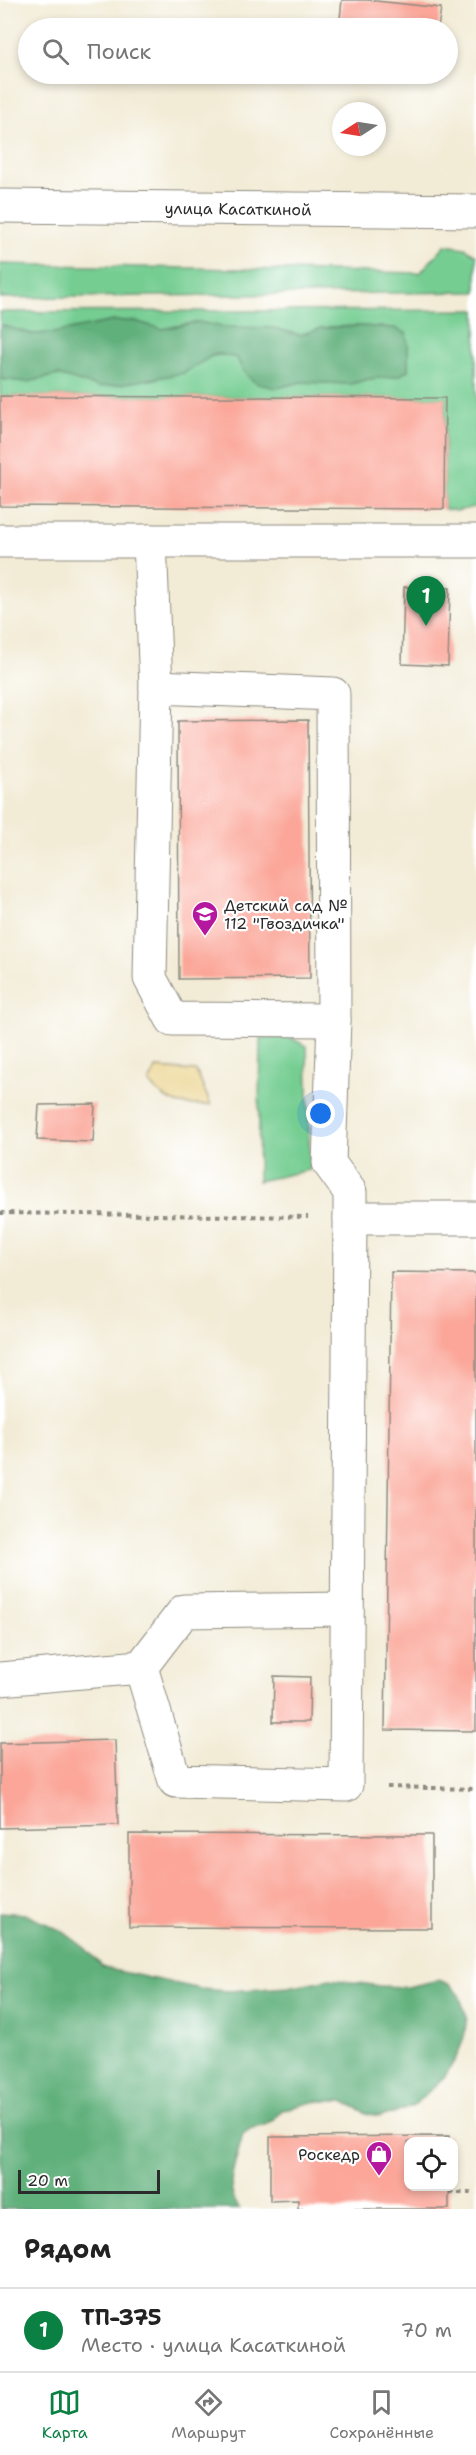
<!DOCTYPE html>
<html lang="ru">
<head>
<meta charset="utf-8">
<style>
	:root { --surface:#fff; --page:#f2f2f2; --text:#222; --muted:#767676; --line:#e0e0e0; --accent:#0b8043 }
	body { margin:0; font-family:"Shantell Sans",sans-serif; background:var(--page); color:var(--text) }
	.controls { position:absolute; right:18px; bottom:18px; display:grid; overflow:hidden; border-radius:12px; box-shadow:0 3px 9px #0003 }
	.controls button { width:54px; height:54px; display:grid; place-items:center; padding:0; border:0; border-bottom:2px solid var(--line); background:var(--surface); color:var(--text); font:30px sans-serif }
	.compass { position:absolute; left:332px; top:102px; width:54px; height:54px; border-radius:50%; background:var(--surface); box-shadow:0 3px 9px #0003; rotate:258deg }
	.scale { position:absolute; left:18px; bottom:15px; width:142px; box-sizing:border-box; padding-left:6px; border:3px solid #2b2b2b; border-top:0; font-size:16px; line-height:21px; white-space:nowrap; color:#2b2b2b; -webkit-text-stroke:4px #fff; paint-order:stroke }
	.you { position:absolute; left:321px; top:1114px; width:21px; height:21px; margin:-15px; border:4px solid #fff; border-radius:50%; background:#1a73e8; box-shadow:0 0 0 9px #1a73e833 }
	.badge { display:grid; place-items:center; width:39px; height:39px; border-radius:50%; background:var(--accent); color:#fff; font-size:20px; font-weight:700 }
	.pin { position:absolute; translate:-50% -50px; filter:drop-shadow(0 2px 3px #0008) }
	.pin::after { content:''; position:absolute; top:32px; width:21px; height:18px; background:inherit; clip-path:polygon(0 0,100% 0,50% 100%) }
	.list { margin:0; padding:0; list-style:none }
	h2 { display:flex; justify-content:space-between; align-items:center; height:78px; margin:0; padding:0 24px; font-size:26px }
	h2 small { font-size:20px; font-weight:400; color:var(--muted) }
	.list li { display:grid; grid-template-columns:39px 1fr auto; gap:18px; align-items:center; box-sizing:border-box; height:84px; padding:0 24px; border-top:2px solid var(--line) }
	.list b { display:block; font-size:22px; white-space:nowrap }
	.list p { margin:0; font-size:20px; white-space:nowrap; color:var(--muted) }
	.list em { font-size:20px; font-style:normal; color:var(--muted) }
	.icon { flex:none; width:33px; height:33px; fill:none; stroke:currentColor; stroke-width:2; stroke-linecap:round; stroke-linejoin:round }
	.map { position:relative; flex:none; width:476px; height:2209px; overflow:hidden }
	.search { position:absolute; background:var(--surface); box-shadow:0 3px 9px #0003; left:18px; right:18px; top:18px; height:66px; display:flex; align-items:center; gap:15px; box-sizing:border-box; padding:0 21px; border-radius:33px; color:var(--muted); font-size:22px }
	.sheet { height:162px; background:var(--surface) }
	nav { display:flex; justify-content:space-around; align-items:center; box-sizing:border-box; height:84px; border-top:2px solid var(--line); background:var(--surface); font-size:16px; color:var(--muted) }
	nav a { display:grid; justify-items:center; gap:3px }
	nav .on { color:var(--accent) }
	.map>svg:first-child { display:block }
	.green { fill:#75cd92; stroke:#507c5e; stroke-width:1.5 }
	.forest { fill:#60b07c; stroke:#466e54; stroke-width:1.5 }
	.sand { fill:#eeda9e; stroke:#8c8264; stroke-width:1.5 }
	.building { fill:#fba698 }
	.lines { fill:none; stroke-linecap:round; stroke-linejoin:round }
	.minor-casing { stroke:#8e8b80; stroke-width:35 }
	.path { stroke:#8e8b80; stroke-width:4; stroke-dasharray:4.5 4.5; stroke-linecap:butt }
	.minor { stroke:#fff; stroke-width:33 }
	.labels { text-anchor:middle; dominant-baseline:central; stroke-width:4.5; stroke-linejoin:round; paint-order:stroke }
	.street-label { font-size:16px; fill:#2b2b2b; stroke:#fff }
	.poi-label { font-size:16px; fill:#2b2b2b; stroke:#fff; text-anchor:start }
</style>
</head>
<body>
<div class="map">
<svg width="476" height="2209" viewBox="0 0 476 2209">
	<rect width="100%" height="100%" fill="#fff"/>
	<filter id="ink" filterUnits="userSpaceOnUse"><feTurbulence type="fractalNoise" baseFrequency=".0167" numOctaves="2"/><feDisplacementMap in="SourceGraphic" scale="12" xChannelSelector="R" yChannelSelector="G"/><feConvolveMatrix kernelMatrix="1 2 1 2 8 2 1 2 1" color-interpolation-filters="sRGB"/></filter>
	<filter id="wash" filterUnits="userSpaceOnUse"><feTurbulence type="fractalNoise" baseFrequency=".008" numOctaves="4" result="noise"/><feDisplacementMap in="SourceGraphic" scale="24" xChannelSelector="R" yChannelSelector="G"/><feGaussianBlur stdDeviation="1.35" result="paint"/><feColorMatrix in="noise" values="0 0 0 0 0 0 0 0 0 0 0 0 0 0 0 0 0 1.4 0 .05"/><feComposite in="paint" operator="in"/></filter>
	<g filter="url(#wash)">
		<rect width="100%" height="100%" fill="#f2ebd5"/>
		<path class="green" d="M 445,245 L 465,248 L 476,255 L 476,292 L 0,298 L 0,264 L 420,273 Z
			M 476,310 L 476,507 L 456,511 L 444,509 L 445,398 L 0,396 L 0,379 L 27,382 L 58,375 L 98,387 L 134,380 L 152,380 L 194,367 C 205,355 221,352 237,358 L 243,371 L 252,380 L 277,388 L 301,382 L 351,384 L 368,379 L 399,376 L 408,370 L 406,333 L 394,328 L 360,326 L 328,327 L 300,335 L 273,328 L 224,327 L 198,322 L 162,329 L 134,321 L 114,321 L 54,333 L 32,334 L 0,325 L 0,312 Z
			M 288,1037 L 307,1046 L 310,1170 L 258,1181 L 260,1038 Z"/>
		<path class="forest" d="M 114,321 L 134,321 L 162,329 L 198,322 L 224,327 L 273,328 L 300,335 L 321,328 L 360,326 L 394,328 L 406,333 L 408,345 L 408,370 L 399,376 L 368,379 L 351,384 L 301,382 L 277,388 L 258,384 L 252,380 L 243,371 L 237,358 L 220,354 L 213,355 L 184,373 L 110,386 L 98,387 L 58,375 L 27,382 L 0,379 L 0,325 L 32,334 L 53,333 Z
			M 0,1912 L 25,1914 L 62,1931 L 85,1948 L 102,1966 L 113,1970 L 201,1989 L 229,1991 L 288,1987 L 330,1979 L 380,1986 L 407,1987 L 439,1980 L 451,1985 L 459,1995 L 467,2017 L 464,2038 L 456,2058 L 445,2076 L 413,2106 L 393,2114 L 379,2116 L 366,2113 L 343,2101 L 317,2101 L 282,2110 L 274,2119 L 263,2126 L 252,2128 L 243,2134 C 238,2158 221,2187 240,2209 L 1,2209 Z"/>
		<path class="sand" d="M 156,1068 L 196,1071 L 211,1105 C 181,1106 170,1106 149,1083 Z"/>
		<g id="blocks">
			<path class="building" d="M 342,0 L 367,0 L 441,8 L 438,28 L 339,28 Z
				M 0,396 L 445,398 L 444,509 L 0,506 Z
				M 404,587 L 450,588 L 448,666 L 402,664 Z
				M 308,720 L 310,978 L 179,979 L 178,721 Z
				M 95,1104 L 93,1142 L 37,1140 L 39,1105 Z
				M 391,1272 L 476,1273 L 476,1731 L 385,1730 Z
				M 274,1676 L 310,1677 L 309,1722 L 273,1722 Z
				M 115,1740 L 118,1825 L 0,1828 L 0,1743 Z
				M 129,1834 L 432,1835 L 432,1928 L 129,1927 Z
				M 449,2136 L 449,2142 L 408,2142 L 408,2187 L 449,2187 L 449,2209 L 298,2209 L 298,2200 L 270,2201 L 270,2137 Z"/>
		</g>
	</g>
	<g filter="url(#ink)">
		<use href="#blocks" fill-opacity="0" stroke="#8e8b80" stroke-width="1.5"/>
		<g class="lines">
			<g class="minor-casing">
				<g id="minor">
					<path id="s1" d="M 0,206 L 476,211"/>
					<path d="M 0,541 L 476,541"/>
					<path d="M 150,541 L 156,687 L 150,978 L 172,1019 L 334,1020"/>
					<path d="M 350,1218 L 476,1218"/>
					<path d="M 141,1667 L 184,1611 L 347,1609"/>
					<path d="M 0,1679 L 141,1667 L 175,1781 L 346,1785 L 350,1218 L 350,1192 L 329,1163 L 334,1020 L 333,694 L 156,687"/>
				</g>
			</g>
			<path class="path" d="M 0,1213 L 308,1217
				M 387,1787 L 476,1789
				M 449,2193 L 476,2193"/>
			<use href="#minor" class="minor"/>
		</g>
	</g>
	<defs>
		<g id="school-pin" transform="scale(1.35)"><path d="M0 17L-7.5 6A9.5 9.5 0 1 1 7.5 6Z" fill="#b5179e" stroke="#fff"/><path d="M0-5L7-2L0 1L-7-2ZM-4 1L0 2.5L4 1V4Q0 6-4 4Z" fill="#fff"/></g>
		<g id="shop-pin" transform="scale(1.35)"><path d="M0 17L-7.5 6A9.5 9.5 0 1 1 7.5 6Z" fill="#b5179e" stroke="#fff"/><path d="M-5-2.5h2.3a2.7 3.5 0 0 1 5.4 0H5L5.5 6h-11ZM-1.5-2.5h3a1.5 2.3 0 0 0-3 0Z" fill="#fff"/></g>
	</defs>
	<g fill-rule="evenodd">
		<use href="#school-pin" x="205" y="914"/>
		<use href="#shop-pin" x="379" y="2154"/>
	</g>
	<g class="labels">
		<g class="street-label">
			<text stroke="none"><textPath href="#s1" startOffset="238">улица Касаткиной</textPath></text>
		</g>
		<g class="poi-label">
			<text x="224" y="905">Детский сад №<tspan x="224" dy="18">112 "Гвоздичка"</tspan></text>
			<text x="360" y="2154" text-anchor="end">Роскедр</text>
		</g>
	</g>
</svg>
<div class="controls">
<button><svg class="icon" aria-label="locate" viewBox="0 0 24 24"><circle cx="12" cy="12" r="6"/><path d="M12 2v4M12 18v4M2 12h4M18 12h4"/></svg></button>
</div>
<svg class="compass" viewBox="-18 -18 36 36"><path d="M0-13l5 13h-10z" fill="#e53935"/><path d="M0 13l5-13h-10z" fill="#767676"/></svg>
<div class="scale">20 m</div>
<div class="you"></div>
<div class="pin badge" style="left:426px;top:626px">1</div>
<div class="search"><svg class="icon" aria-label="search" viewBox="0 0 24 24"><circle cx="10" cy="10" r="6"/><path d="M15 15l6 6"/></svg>Поиск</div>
</div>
<section class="sheet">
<h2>Рядом<small></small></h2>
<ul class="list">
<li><span class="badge">1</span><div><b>ТП-375</b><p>Место · улица Касаткиной</p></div><em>70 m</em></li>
</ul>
</section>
<nav>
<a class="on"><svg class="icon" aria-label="map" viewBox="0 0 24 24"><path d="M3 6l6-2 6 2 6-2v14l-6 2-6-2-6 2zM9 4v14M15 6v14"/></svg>Карта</a>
<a><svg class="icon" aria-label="directions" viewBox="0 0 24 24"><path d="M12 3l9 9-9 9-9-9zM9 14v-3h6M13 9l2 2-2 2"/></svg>Маршрут</a>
<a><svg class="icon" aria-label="saved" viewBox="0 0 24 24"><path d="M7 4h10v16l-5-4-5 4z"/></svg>Сохранённые</a>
</nav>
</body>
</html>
